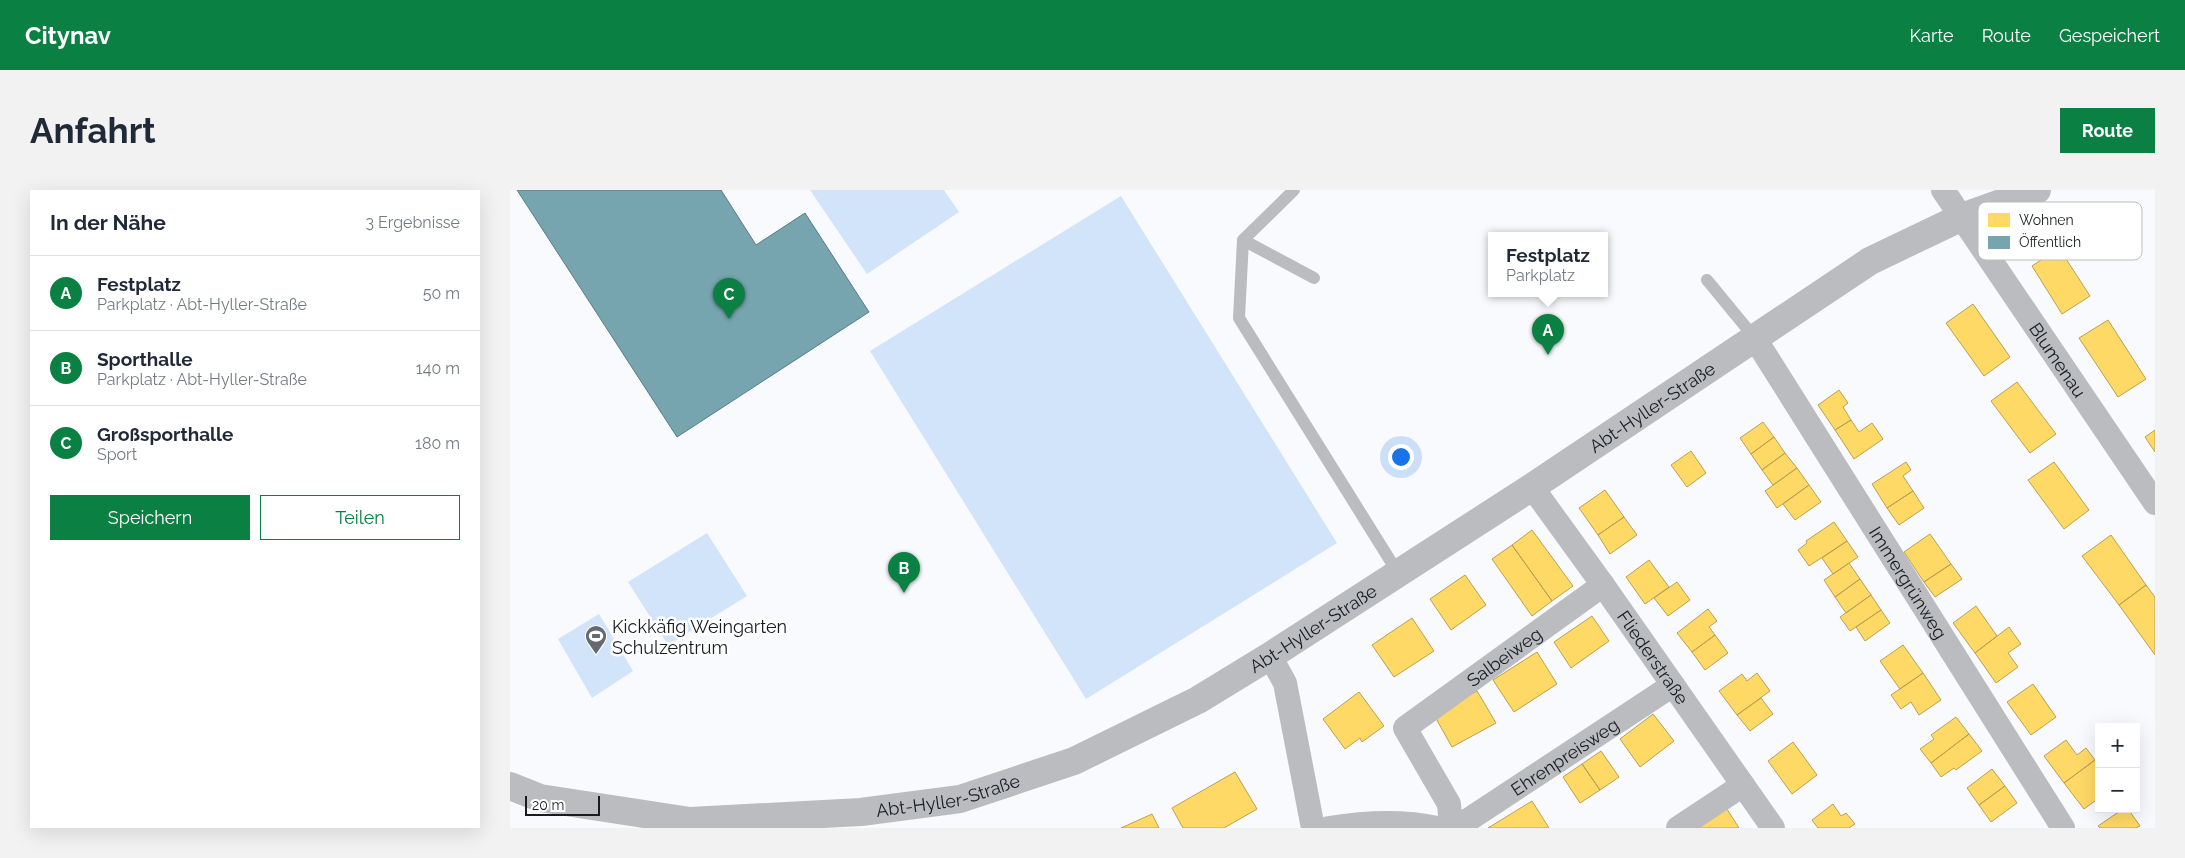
<!DOCTYPE html>
<html lang="de">
<head>
<meta charset="utf-8">
<style>
	:root { --surface:#fff; --page:#f2f2f3; --text:#1f2937; --muted:#747a83; --line:#e0e1e3; --accent:#0b8043 }
	body { margin:0; font-family:Raleway,sans-serif; background:var(--page); color:var(--text) }
	.controls { position:absolute; right:15px; bottom:15px; display:grid; overflow:hidden; border-radius:0px; box-shadow:0 5px 20px #0002 }
	.controls button { width:45px; height:45px; display:grid; place-items:center; padding:0; border:0; border-bottom:1px solid var(--line); background:var(--surface); color:var(--text); font:25px sans-serif }
	.scale { position:absolute; left:15px; bottom:12px; width:75px; box-sizing:border-box; padding-left:5px; border:2px solid #181c22; border-top:0; font-size:14px; line-height:18px; white-space:nowrap; color:#181c22; -webkit-text-stroke:4px #fff; paint-order:stroke }
	.you { position:absolute; left:890px; top:266px; width:18px; height:18px; margin:-12px; border:4px solid #fff; border-radius:50%; background:#1a73e8; box-shadow:0 0 0 8px #1a73e833 }
	.badge { display:grid; place-items:center; width:32px; height:32px; border-radius:50%; background:var(--accent); color:#fff; font-size:16px; font-weight:700 }
	.pin { position:absolute; translate:-50% -41px; filter:drop-shadow(0 1px 2px #0008) }
	.pin::after { content:''; position:absolute; top:26px; width:18px; height:15px; background:inherit; clip-path:polygon(0 0,100% 0,50% 100%) }
	.popup { position:absolute; left:978px; top:42px; width:120px; height:65px; box-sizing:border-box; display:grid; place-content:center; border-radius:0px; background:var(--surface); filter:drop-shadow(0 1px 4px #0005); font-size:16px; white-space:nowrap; color:var(--muted) }
	.popup b { font-size:19px; color:var(--text) }
	.popup::after { content:''; position:absolute; left:50%; top:100%; margin-left:-10px; border:10px solid transparent; border-top-color:var(--surface) }
	.list { margin:0; padding:0; list-style:none }
	h2 { display:flex; justify-content:space-between; align-items:center; height:65px; margin:0; padding:0 20px; font-size:21px }
	h2 small { font-size:16px; font-weight:400; color:var(--muted) }
	.list li { display:grid; grid-template-columns:32px 1fr auto; gap:15px; align-items:center; box-sizing:border-box; height:75px; padding:0 20px; border-top:1px solid var(--line) }
	.list b { display:block; font-size:19px; white-space:nowrap }
	.list p { margin:0; font-size:16px; white-space:nowrap; color:var(--muted) }
	.list em { font-size:16px; font-style:normal; color:var(--muted) }
	.actions { display:flex; gap:10px; padding:15px 20px }
	.actions a { flex:1; padding:11px 0; border:1px solid var(--accent); border-radius:0px; text-align:center; font-size:18px; color:var(--accent) }
	.actions .main { background:var(--accent); color:#fff }
	.map { position:relative; flex:none; width:1645px; height:638px; overflow:hidden; border-radius:0px }
	header { display:flex; align-items:center; gap:30px; box-sizing:border-box; height:70px; padding:0 25px; background:var(--accent); color:#fff }
	header strong { font-size:24px }
	nav { display:flex; gap:28px; margin-inline-start:auto; font-size:18px }
	.intro { display:flex; align-items:center; justify-content:space-between; box-sizing:border-box; height:120px; padding:0 30px }
	h1 { margin:0; font-size:35px }
	.button { padding:12px 22px; border-radius:0px; background:var(--accent); color:#fff; font-size:18px; font-weight:700 }
	main { display:flex; gap:30px; padding:0 30px }
	aside { flex:1; background:var(--surface); border-radius:0px; box-shadow:0 5px 20px #0002 }
	.map>svg:first-child { display:block }
	.green { fill:#d1e4fa }
	.homes { fill:#ffd966; stroke:#baa052 }
	.public { fill:#76a5af; stroke:#5a7c85 }
	.lines { fill:none; stroke-linecap:round; stroke-linejoin:round }
	.service { stroke:#babcbf; stroke-width:12 }
	.minor { stroke:#babcbf; stroke-width:24 }
	.tertiary { stroke:#babcbf; stroke-width:28 }
	.labels { text-anchor:middle; dominant-baseline:central; stroke-width:5; stroke-linejoin:round; paint-order:stroke }
	.street-label { font-size:18px; fill:#181c22; stroke:#fff }
	.poi-label { font-size:18px; fill:#181c22; stroke:#fff; text-anchor:start }
	.key { fill:#fff; stroke:#babbbd; stroke-width:1 }
	.key-label { font-size:14px; fill:#181c22 }
</style>
</head>
<body>
<header>
<strong>Citynav</strong>
<nav><a>Karte</a><a>Route</a><a>Gespeichert</a></nav>
</header>
<div class="intro"><h1>Anfahrt</h1><a class="button">Route</a></div>
<main>
<aside>
<h2>In der Nähe<small>3 Ergebnisse</small></h2>
<ul class="list">
<li><span class="badge">A</span><div><b>Festplatz</b><p>Parkplatz · Abt-Hyller-Straße</p></div><em>50 m</em></li>
<li><span class="badge">B</span><div><b>Sporthalle</b><p>Parkplatz · Abt-Hyller-Straße</p></div><em>140 m</em></li>
<li><span class="badge">C</span><div><b>Großsporthalle</b><p>Sport</p></div><em>180 m</em></li>
</ul>
<div class="actions"><a class="main">Speichern</a><a>Teilen</a></div>
</aside>
<div class="map">
<svg width="1645" height="638" viewBox="0 0 1645 638">
	<rect width="100%" height="100%" fill="#f8fafd"/>
	<path class="green" d="M 300,0 L 434,0 L 449,22 L 357,84 Z
		M 611,6 L 827,353 L 576,509 L 360,161 Z
		M 197,343 L 237,406 L 158,455 L 118,392 Z
		M 89,424 L 123,481 L 82,508 L 48,449 Z"/>
	<path class="homes" d="M 1549,58 L 1580,106 L 1552,124 L 1522,76 Z
		M 1463,114 L 1500,167 L 1474,186 L 1436,133 Z
		M 1598,130 L 1636,189 L 1608,207 L 1569,148 Z
		M 1507,192 L 1546,244 L 1520,263 L 1481,211 Z
		M 1329,200 L 1338,213 L 1333,217 L 1341,230 L 1325,240 L 1308,215 Z
		M 1341,230 L 1349,242 L 1362,233 L 1373,249 L 1344,269 L 1325,240 Z
		M 1253,232 L 1264,247 L 1241,264 L 1230,248 Z
		M 1645,240 L 1645,262 L 1635,247 Z
		M 1264,247 L 1275,263 L 1252,280 L 1241,264 Z
		M 1181,261 L 1196,283 L 1177,297 L 1161,275 Z
		M 1275,263 L 1287,278 L 1263,295 L 1252,280 Z
		M 1396,272 L 1401,280 L 1393,286 L 1403,301 L 1377,318 L 1362,294 Z
		M 1544,272 L 1579,320 L 1554,339 L 1518,290 Z
		M 1287,278 L 1299,295 L 1267,318 L 1255,301 Z
		M 1299,295 L 1311,312 L 1285,330 L 1273,314 Z
		M 1095,300 L 1114,327 L 1088,345 L 1069,318 Z
		M 1403,301 L 1414,318 L 1389,335 L 1377,318 Z
		M 1114,327 L 1127,345 L 1100,364 L 1088,345 Z
		M 1324,332 L 1337,351 L 1299,376 L 1288,360 L 1297,353 L 1296,351 Z
		M 1022,340 L 1063,396 L 1042,411 L 1002,355 Z
		M 1420,344 L 1441,374 L 1414,392 L 1394,362 Z
		M 1601,345 L 1636,395 L 1609,415 L 1572,366 Z
		M 1337,351 L 1348,367 L 1323,384 L 1312,368 Z
		M 1002,355 L 1042,411 L 1022,426 L 982,369 Z
		M 1139,370 L 1159,397 L 1135,414 L 1116,387 Z
		M 1339,373 L 1350,389 L 1325,407 L 1314,390 Z
		M 1441,374 L 1452,389 L 1425,407 L 1414,392 Z
		M 955,385 L 976,415 L 941,440 L 920,409 Z
		M 1350,389 L 1361,405 L 1336,423 L 1325,407 Z
		M 1167,392 L 1180,410 L 1158,426 L 1144,408 Z
		M 1636,395 L 1645,407 L 1645,465 L 1609,415 Z
		M 1361,405 L 1371,420 L 1340,441 L 1330,427 Z
		M 1466,416 L 1487,446 L 1465,463 L 1443,433 Z
		M 1198,419 L 1207,431 L 1199,437 L 1205,445 L 1182,462 L 1167,443 Z
		M 1371,420 L 1380,433 L 1355,451 L 1346,437 Z
		M 1082,426 L 1099,451 L 1061,478 L 1044,452 Z
		M 902,428 L 924,461 L 884,487 L 862,455 Z
		M 1499,437 L 1511,454 L 1498,463 L 1508,477 L 1486,493 L 1465,463 Z
		M 1205,445 L 1218,463 L 1195,480 L 1182,462 Z
		M 1393,455 L 1413,483 L 1390,499 L 1370,471 Z
		M 1027,462 L 1047,494 L 1004,522 L 983,490 Z
		M 1247,483 L 1260,501 L 1227,525 L 1209,501 L 1232,484 L 1237,491 Z
		M 1413,483 L 1431,510 L 1409,525 L 1401,512 L 1391,519 L 1381,505 Z
		M 1523,494 L 1546,527 L 1521,545 L 1497,512 Z
		M 967,501 L 986,533 L 942,557 L 924,525 Z
		M 849,502 L 874,536 L 852,552 L 850,548 L 835,559 L 813,529 Z
		M 1251,508 L 1263,524 L 1240,541 L 1227,525 Z
		M 1143,524 L 1164,551 L 1130,577 L 1110,549 Z
		M 1446,527 L 1459,544 L 1421,573 L 1410,559 L 1424,549 L 1421,545 Z
		M 1459,544 L 1472,561 L 1446,580 L 1444,578 L 1431,587 L 1421,573 Z
		M 1556,550 L 1567,565 L 1576,558 L 1585,570 L 1554,593 L 1534,566 Z
		M 1283,552 L 1307,585 L 1282,604 L 1258,571 Z
		M 1091,561 L 1109,587 L 1090,600 L 1072,574 Z
		M 1585,570 L 1589,575 L 1589,608 L 1574,619 L 1554,593 Z
		M 1072,574 L 1090,600 L 1070,613 L 1053,587 Z
		M 1482,579 L 1495,596 L 1469,615 L 1457,598 Z
		M 725,582 L 747,619 L 714,638 L 673,638 L 662,618 Z
		M 1495,596 L 1507,613 L 1481,632 L 1469,615 Z
		M 1022,611 L 1039,638 L 978,638 Z
		M 1323,614 L 1331,626 L 1336,623 L 1345,634 L 1339,638 L 1308,638 L 1302,630 Z
		M 1215,616 L 1229,638 L 1180,638 Z
		M 1613,619 L 1618,619 L 1630,636 L 1626,638 L 1590,638 L 1588,636 Z
		M 642,624 L 649,638 L 611,638 Z"/>
	<path class="public" d="M 7,0 L 211,0 L 246,55 L 295,23 L 359,122 L 167,247 Z"/>
	<g class="lines">
		<path class="service" d="M 784,0 L 733,50 L 729,128 L 888,383
			M 733,50 L 804,88
			M 1197,90 L 1244,147"/>
		<g class="minor">
			<path id="s1" d="M 1433,0 L 1645,313"/>
			<path id="s2" d="M 1244,147 L 1553,638"/>
			<path id="s3" d="M 1022,297 L 1093,395 L 1263,638"/>
			<path d="M 760,466 L 775,493 L 803,638"/>
			<path d="M 819,638 C 856,632 891,630 927,638"/>
			<path id="s4" d="M 941,638 L 939,614 L 895,538 L 1093,395"/>
			<path id="s5" d="M 946,638 L 1163,495"/>
			<path d="M 1168,638 L 1233,595"/>
		</g>
		<path class="tertiary" id="s6" d="M 0,596 L 30,608 L 180,631 L 351,622 L 450,609 L 564,571 L 688,510 L 760,466 L 1022,297 L 1360,71 L 1452,27 L 1527,0"/>
	</g>
	<defs>
		<g id="stadium-pin" transform="scale(1.125)"><path d="M0 17L-7.5 6A9.5 9.5 0 1 1 7.5 6Z" fill="#666a6f" stroke="#fff"/><path d="M0-5a6.5 5 0 1 0 0 10a6.5 5 0 1 0 0-10ZM-3.5-1.8h7v3.6h-7Z" fill="#fff"/></g>
	</defs>
	<g fill-rule="evenodd">
		<use href="#stadium-pin" x="86" y="446"/>
	</g>
	<g class="labels">
		<g class="street-label">
			<text stroke="none"><textPath href="#s1" startOffset="205">Blumenau</textPath></text>
			<text stroke="none"><textPath href="#s6" startOffset="1254">Abt-Hyller-Straße</textPath></text>
			<text stroke="none"><textPath href="#s2" startOffset="290">Immergrünweg</textPath></text>
			<text stroke="none"><textPath href="#s6" startOffset="849">Abt-Hyller-Straße</textPath></text>
			<text stroke="none"><textPath href="#s4" startOffset="234">Salbeiweg</textPath></text>
			<text stroke="none"><textPath href="#s3" startOffset="209">Fliederstraße</textPath></text>
			<text stroke="none"><textPath href="#s5" startOffset="130">Ehrenpreisweg</textPath></text>
			<text stroke="none"><textPath href="#s6" startOffset="444">Abt-Hyller-Straße</textPath></text>
		</g>
		<g class="poi-label">
			<text x="102" y="436">Kickkäfig Weingarten<tspan x="102" dy="21">Schulzentrum</tspan></text>
		</g>
	</g>
	<rect x="1468" y="12" width="164" height="58" rx="8" class="key"/>
	<rect x="1478" y="23" width="22" height="14" fill="#ffd966"/>
	<rect x="1478" y="46" width="22" height="13" fill="#76a5af"/>
	<g class="key-label">
		<text x="1509" y="35">Wohnen</text>
		<text x="1509" y="57">Öffentlich</text>
	</g>
</svg>
<div class="controls">
<button>+</button>
<button>−</button>
</div>
<div class="scale">20 m</div>
<div class="you"></div>
<div class="pin badge" style="left:1038px;top:165px">A</div>
<div class="popup"><b>Festplatz</b>Parkplatz</div>
<div class="pin badge" style="left:394px;top:403px">B</div>
<div class="pin badge" style="left:219px;top:129px">C</div>
</div>
</main>
</body>
</html>
